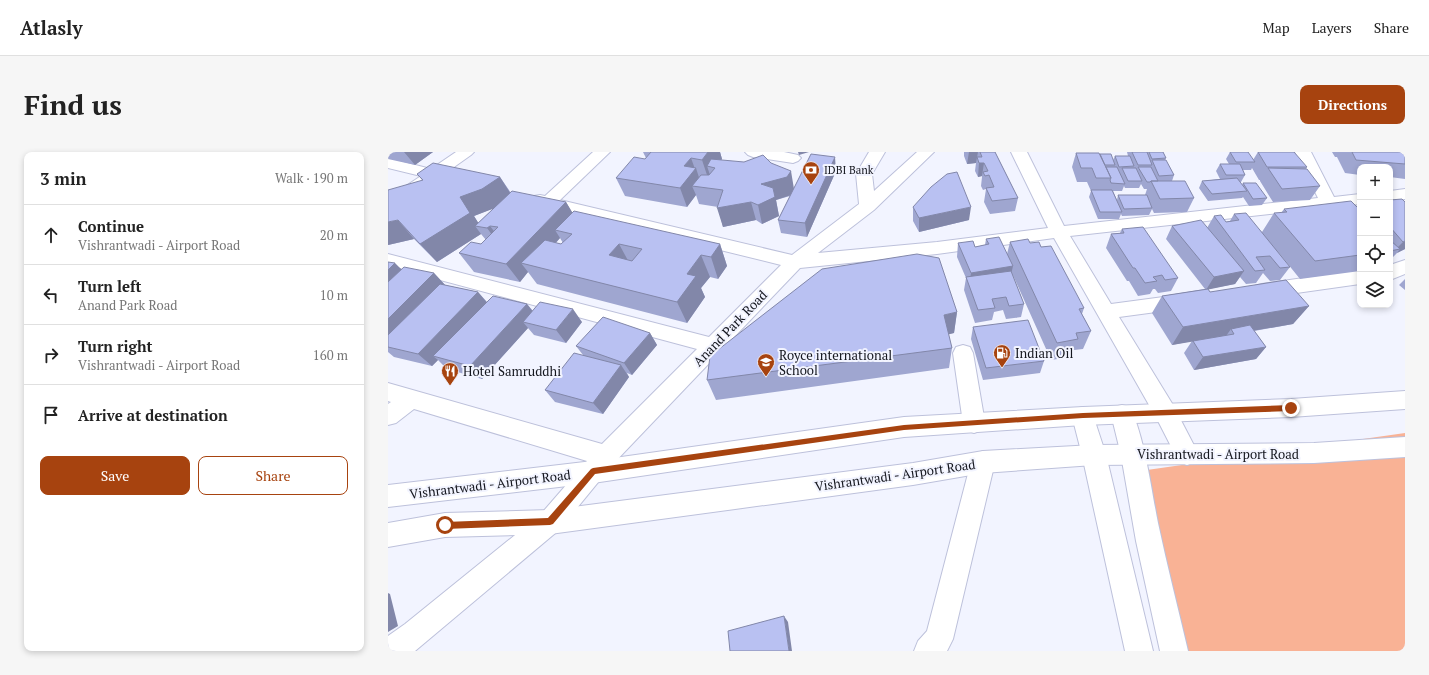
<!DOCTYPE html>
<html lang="en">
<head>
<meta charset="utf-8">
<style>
	:root { --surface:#fff; --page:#f6f6f6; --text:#222; --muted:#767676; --line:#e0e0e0; --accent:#a7430f }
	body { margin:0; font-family:"PT Serif",serif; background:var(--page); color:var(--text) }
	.controls { position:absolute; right:12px; top:12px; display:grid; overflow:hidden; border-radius:8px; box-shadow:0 2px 6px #0003 }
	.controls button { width:36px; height:36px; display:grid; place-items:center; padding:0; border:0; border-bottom:1px solid var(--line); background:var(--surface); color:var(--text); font:20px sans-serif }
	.stop { position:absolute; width:12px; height:12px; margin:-9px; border:3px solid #a7430f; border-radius:50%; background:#fff }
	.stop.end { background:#a7430f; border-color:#fff; box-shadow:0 1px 4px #0008 }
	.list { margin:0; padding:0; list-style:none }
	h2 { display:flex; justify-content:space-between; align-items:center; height:52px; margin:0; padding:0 16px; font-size:17px }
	h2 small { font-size:13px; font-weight:400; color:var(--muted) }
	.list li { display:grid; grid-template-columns:26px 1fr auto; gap:12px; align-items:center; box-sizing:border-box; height:60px; padding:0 16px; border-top:1px solid var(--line) }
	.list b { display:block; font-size:15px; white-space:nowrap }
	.list p { margin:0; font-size:13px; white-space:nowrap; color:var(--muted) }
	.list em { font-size:13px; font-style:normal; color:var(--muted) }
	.actions { display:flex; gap:8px; padding:12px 16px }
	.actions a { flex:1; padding:9px 0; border:1px solid var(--accent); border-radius:8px; text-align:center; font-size:14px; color:var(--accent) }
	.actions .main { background:var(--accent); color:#fff }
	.icon { flex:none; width:22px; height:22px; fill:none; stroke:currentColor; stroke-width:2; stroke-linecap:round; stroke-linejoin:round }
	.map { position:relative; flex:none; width:1017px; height:499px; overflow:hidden; border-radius:8px }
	header { display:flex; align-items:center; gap:24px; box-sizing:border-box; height:56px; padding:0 20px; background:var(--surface); border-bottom:1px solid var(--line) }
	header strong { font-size:19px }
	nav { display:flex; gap:22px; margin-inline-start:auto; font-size:14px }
	.intro { display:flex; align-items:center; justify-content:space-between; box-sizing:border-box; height:96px; padding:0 24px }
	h1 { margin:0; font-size:28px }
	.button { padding:10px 18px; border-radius:8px; background:var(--accent); color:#fff; font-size:14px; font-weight:700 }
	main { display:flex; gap:24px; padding:0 24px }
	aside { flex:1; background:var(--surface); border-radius:8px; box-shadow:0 2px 6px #0003 }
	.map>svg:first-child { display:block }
	.forest { fill:#f9b295 }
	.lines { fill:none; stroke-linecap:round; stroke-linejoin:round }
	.minor-casing { stroke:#bdc1db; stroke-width:2 }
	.major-casing { stroke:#bdc1db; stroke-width:2 }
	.minor { fill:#fff; fill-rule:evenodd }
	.major { fill:#fff; fill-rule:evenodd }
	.wall { fill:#9fa6d0; fill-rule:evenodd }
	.shaded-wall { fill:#8287a9 }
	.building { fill:#b9c1f2; stroke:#8287a9; fill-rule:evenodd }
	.route { fill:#a7430f }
	.labels { text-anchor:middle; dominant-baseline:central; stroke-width:4; stroke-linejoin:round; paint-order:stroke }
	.far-poi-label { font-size:11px; fill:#14161e; stroke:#f2f4ff; text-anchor:start }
	.street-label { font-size:13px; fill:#14161e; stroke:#f2f4ff }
	.poi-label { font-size:13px; fill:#14161e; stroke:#f2f4ff; text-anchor:start }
</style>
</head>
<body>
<header>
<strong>Atlasly</strong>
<nav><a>Map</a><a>Layers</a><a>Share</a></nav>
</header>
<div class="intro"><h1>Find us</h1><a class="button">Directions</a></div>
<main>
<aside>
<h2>3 min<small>Walk · 190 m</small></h2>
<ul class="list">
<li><svg class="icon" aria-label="ahead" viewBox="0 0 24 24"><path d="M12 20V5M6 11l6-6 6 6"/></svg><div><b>Continue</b><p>Vishrantwadi - Airport Road</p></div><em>20 m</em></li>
<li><svg class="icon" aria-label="left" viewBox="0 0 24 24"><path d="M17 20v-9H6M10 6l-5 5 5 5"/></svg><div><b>Turn left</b><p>Anand Park Road</p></div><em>10 m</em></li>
<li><svg class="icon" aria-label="right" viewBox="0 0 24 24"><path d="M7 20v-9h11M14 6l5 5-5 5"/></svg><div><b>Turn right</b><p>Vishrantwadi - Airport Road</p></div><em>160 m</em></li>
<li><svg class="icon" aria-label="arrive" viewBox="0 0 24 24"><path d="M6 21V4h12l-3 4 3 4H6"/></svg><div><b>Arrive at destination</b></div></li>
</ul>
<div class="actions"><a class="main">Save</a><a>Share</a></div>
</aside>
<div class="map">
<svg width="1017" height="499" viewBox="0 0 1017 499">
	<rect width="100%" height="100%" fill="#f2f4ff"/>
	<path class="forest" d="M 1017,281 L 1017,499 L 791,499 L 752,319 Z"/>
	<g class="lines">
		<g class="minor-casing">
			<path id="minor" d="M 68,0 L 86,0 L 83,3 L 59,20 L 68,23 L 70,26 L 68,29 L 62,31 L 49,28 L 6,58 L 0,59 L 0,46 L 33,24 L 0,16 L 0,6 L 43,17 Z
				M 205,0 L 222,0 L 172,48 L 404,103 L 471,52 L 468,22 L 481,0 L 497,0 L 484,22 L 486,39 L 529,0 L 546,0 L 486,58 L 430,101 L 549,90 L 660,76 L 623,0 L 639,0 L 676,74 L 930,46 L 907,0 L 923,0 L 946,45 L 972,42 L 972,52 L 954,54 L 972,73 L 972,90 L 966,88 L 936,56 L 682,84 L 723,152 L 798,142 L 805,144 L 808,149 L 805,154 L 798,156 L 731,165 L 785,253 L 811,303 L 807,310 L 799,313 L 791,310 L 769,267 L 666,86 L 549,102 L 412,116 L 225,312 L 171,378 L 27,499 L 0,499 L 0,484 L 17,472 L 153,362 L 199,309 L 26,257 L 8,271 L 0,273 L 0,252 L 3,250 L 0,249 L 0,231 L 214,292 L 309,197 L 0,114 L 0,102 L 321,185 L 393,113 L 146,52 L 144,48 L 146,44 L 152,43 L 157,44 Z
				M 357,0 L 396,0 L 410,3 L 413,6 L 410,9 L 405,11 L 365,5 L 360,3 Z
				M 1017,37 L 1017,47 L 1002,49 L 1002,39 Z
				M 1017,108 L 1017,122 L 1002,128 L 1002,113 Z
				M 972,118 L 972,132 L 874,146 L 867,144 L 864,139 L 867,134 L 874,132 Z
				M 575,193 L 582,195 L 585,201 L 597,271 L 594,278 L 586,281 L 578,278 L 575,271 L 565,201 L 568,195 Z
				M 734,253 L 742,255 C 757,287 763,336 770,371 C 779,414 790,456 800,499 L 772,499 L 748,389 L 733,303 L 723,262 L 726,255 Z
				M 695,255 L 703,257 L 718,303 L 765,499 L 737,499 L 694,303 L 684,264 L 687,257 Z
				M 595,299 L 603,303 L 607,310 L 565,487 L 559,499 L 526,499 L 530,489 L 539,479 L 583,310 L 587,303 Z"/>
		</g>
		<g class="major-casing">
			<path id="major" d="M 1017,239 L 1017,257 L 903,265 L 695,273 L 516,285 L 205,331 L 0,355 L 0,333 L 205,309 L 516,265 L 695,255 L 903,247 Z
				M 1017,285 L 1017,305 L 926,311 L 706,313 L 595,321 L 525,333 L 162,382 L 57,385 L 0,395 L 0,371 L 57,361 L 162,358 L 525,311 L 595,299 L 706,293 L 926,291 Z"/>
		</g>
		<use href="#minor" class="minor"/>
		<use href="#major" class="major"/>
	</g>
	<path class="wall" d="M 0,0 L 45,0 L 27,13 L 0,7 Z
		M 255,0 L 332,0 L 334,7 L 333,8 L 406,36 L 448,19 L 419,85 L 393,81 L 390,68 L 402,44 L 388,48 L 391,64 L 374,72 L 368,68 L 335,75 L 330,55 L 311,52 L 308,43 L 299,55 L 237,44 L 228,26 L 257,7 L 258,6 Z
		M 576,0 L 607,0 L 630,46 L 627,59 L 602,62 L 596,50 L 598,37 L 595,38 L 593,34 L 594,25 L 594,24 L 590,25 L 587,19 L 588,11 L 579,12 L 576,4 Z
		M 739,0 L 775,0 L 778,6 L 777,8 L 786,23 L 784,29 L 806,46 L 799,60 L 766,61 L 764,57 L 761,63 L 734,64 L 733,62 L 731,67 L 710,67 L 701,45 L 703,39 L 699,30 L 689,30 L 684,15 L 688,1 L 712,2 L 725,8 L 727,4 L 740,4 ZM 753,32 L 756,37 L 759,37 L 757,43 L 730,43 L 729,48 L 725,39 L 734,39 L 736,34 L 737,36 L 751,36 Z
		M 842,0 L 865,8 L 870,0 L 919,15 L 918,17 L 932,34 L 922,48 L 885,50 L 872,29 L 872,28 L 871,28 L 864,16 L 863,18 L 855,18 L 857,23 L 853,30 L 852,30 L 854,33 L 855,31 L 879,46 L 874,53 L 861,54 L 855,45 L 854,46 L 820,49 L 811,36 L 814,29 L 832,27 L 828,19 L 832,12 L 841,12 L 838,7 Z
		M 944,0 L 1017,0 L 1017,27 L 1002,25 L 1002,15 L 972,15 L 972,23 L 957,21 L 949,5 L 947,5 Z
		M 29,22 L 112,25 L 123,41 L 178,50 L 184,61 L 332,92 L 339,114 L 330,127 L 322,125 L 313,136 L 317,145 L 299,171 L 149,132 L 140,120 L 132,130 L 86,120 L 71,101 L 93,92 L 98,88 L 93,82 L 49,110 L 26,87 L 0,93 L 34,28 ZM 106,56 L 90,71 L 86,64 ZM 172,86 L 175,91 L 173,92 L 168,91 Z
		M 1014,47 L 1017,97 L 1009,101 L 1002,108 L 1002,48 Z
		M 525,55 L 581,68 L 531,80 L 525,69 Z
		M 896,57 L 972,58 L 972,119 L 912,127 L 887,96 L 902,115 L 892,128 L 882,129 L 875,121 L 868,131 L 858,132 L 852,125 L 847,132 L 820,137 L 822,140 L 921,154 L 905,172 L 866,179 L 878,195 L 868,207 L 806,218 L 796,201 L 804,189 L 784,193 L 764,161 L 774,144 L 817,137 L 778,87 L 784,74 L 819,76 L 826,64 L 838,70 L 842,69 L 846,62 L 874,80 L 886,61 L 893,61 Z
		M 734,77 L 790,126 L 783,139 L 770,141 L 767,137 L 765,137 L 762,142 L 750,144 L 741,129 L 739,129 L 718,96 L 723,82 L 732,81 Z
		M 598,87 L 619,102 L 622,90 L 642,91 L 653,95 L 696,156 L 694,162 L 703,179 L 695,197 L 686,198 L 683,205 L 663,208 L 624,121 L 636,152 L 633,165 L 618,167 L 615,158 L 606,160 L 604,168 L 587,171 L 576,138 L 578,126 L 569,105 L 570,91 L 587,95 L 597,93 Z
		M 0,110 L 14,117 L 46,121 L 57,133 L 90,140 L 99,150 L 139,152 L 145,159 L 194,170 L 178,191 L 146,183 L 140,176 L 94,227 L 59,217 L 50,208 L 44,214 L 6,205 L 0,200 Z
		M 1017,127 L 1017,138 L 1011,133 Z
		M 569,160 L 566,181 L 560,182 L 564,196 L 561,216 L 328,248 L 319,228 Z
		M 585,175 L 656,209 L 652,221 L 595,228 L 583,187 Z
		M 262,181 L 269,193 L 244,223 L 239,221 L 241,225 L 215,262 L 167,250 L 157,238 L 195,203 L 188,194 Z"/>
	<path class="shaded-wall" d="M 16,0 L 45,0 L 27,13 Z
		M 320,0 L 332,0 L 334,7 L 327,16 L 319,14 L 322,23 L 320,26 L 314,8 Z
		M 410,0 L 421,0 L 411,3 Z
		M 581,0 L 590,0 L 588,11 L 579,12 Z
		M 447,5 L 448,19 L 419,85 L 417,71 Z
		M 303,6 L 307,17 L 308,16 L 314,35 L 304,34 L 308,43 L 299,55 L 292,36 L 296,14 Z
		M 591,11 L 596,11 L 594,24 L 590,25 Z
		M 403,19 L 406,37 L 403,43 L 388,48 L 391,64 L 374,72 L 370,53 L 373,32 Z
		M 112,25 L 124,44 L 107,56 L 86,64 L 93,75 L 87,74 L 93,82 L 49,110 L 32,92 L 72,45 Z
		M 178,50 L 189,68 L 167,78 L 172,86 L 146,114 L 133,111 L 140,120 L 132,130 L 118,112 Z
		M 363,50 L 368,68 L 335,75 L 329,56 Z
		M 583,55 L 581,68 L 531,80 L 531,66 Z
		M 10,68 L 26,87 L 0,93 L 0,70 Z
		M 102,74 L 116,92 L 113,95 L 99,76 Z
		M 1017,89 L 1017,97 L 1009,101 L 1012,97 L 1007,98 L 1015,90 Z
		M 231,92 L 243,114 L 221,103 Z
		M 332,92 L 339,114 L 330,127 L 323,105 Z
		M 313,103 L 322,125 L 313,136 L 317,145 L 299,171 L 289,150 L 299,122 Z
		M 7,111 L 20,124 L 0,144 L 0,118 Z
		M 625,114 L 622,127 L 581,134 L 583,121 Z
		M 856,119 L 847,132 L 818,138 L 826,125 Z
		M 46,121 L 58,134 L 0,194 L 0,167 Z
		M 90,140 L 101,153 L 45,204 L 50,208 L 44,214 L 30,202 Z
		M 139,152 L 149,165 L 135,170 L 140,176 L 94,227 L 82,214 Z
		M 921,154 L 905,172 L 846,182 L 843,177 L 838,184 L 784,193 L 795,175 Z
		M 185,157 L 194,170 L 178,191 L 168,178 Z
		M 569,160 L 566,181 L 554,184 L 556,163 Z
		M 262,181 L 269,193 L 244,223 L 236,211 Z
		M 878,195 L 868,207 L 806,218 L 815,205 Z
		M 233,213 L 241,225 L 215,262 L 205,251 Z
		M 0,441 L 2,442 L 10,474 L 0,480 Z
		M 396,464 L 400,470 L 404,499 L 401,499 Z"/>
	<path class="building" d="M 263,0 L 320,0 L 314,8 L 303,6 L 296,14 L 308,16 L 292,36 L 228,26 L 246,5 L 257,7 Z
		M 592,0 L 607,0 L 630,46 L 604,49 L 598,36 L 606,35 L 601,23 L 597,24 L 595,20 L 600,19 L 596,11 L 591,11 L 589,5 L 594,5 Z
		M 744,0 L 759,0 L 764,13 L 750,13 Z
		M 761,0 L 775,0 L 778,6 L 764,7 Z
		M 842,0 L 860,0 L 867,10 L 848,10 Z
		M 870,0 L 906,0 L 919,15 L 879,15 Z
		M 964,0 L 1017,0 L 1017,12 L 968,8 Z
		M 688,1 L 711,1 L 723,26 L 708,26 L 704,16 L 693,16 Z
		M 423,2 L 447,5 L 417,71 L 390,68 Z
		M 712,2 L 723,2 L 727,13 L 717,13 Z
		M 375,3 L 383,11 L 403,19 L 399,25 L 373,32 L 385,36 L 387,45 L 370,53 L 363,50 L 329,56 L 335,38 L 304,34 L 313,23 L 321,23 L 327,16 L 319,14 L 323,7 L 356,10 Z
		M 727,4 L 742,4 L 746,14 L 731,15 Z
		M 764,8 L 778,8 L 786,23 L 771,24 Z
		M 45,11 L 112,25 L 94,37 L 72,45 L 82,61 L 32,92 L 10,68 L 0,70 L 0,38 L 35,28 L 29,22 Z
		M 832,12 L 852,12 L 857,23 L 838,23 Z
		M 718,15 L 729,15 L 737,32 L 723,31 L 722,28 L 723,26 Z
		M 750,15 L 763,15 L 770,29 L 763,29 L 762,30 L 759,30 Z
		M 734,16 L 748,16 L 754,29 L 740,29 Z
		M 880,16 L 919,17 L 932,34 L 894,37 Z
		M 569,20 L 583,55 L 531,66 L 525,55 L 543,35 L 559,22 Z
		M 849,26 L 859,39 L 824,42 L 814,29 Z
		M 763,29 L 797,29 L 806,46 L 772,47 Z
		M 855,31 L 868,31 L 879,46 L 865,47 Z
		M 703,38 L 724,38 L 734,60 L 712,60 Z
		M 124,39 L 178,50 L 118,112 L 71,101 L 83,90 L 93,92 L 110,75 L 102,74 L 99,76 L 87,74 Z
		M 730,43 L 759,43 L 764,56 L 736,57 Z
		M 1014,47 L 1017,50 L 1017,89 L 1015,90 L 1002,75 L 1002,48 Z
		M 963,49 L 972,58 L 972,103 L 927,109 L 886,61 L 899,60 L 896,57 Z
		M 186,59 L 332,92 L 323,105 L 313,103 L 299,122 L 308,124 L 289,150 L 133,111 L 157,88 L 173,92 L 184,82 L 167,78 ZM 231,92 L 254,97 L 244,109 L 221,103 Z
		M 858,61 L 902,115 L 892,116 L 882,104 L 868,105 L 877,118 L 867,119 L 826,64 L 833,63 L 838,70 L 851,68 L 846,62 Z
		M 813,68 L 856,119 L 826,125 L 784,74 Z
		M 755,75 L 790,126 L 777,128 L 774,123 L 765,125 L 769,129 L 757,131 L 747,116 L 745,116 L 723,82 L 736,81 L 734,77 Z
		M 611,85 L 625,114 L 583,121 L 570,91 L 585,89 L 587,95 L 601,92 L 598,87 Z
		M 640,87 L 642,91 L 651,90 L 653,95 L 663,94 L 696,156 L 691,157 L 703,179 L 688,181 L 690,187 L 669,191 L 622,90 Z
		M 1002,88 L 1012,97 L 1002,99 Z
		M 529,102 L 551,106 L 569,160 L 556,163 L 564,196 L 319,228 L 322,204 L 434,117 Z
		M 0,110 L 7,111 L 0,118 Z
		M 16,115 L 46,121 L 0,167 L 0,130 Z
		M 623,119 L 636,152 L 621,154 L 618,145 L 604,147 L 607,156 L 590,158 L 578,125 Z
		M 898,128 L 921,154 L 795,175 L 774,144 L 820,137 L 822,140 Z
		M 52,132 L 90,140 L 30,202 L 0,195 L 0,183 Z
		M 105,144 L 139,152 L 82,214 L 45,204 Z
		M 152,150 L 185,157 L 168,178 L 135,170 Z
		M 215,165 L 262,181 L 236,211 L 188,194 Z
		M 640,168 L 656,209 L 598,216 L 585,175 Z
		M 862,173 L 878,195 L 815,205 L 805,189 L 846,182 L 843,177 Z
		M 186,201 L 233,213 L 205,251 L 157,238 Z
		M 396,464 L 401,499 L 342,499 L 340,479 Z"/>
	<path class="route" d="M 903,253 L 906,256 L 903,259 L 695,266 L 516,278 L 207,322 L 165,372 L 162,373 L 57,377 L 53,373 L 57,370 L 160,366 L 203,317 L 205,316 L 516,273 L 695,261 Z"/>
	<defs>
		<g id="bank-pin" transform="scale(0.9)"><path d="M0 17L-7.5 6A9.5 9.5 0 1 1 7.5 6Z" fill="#a7430f" stroke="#f2f4ff"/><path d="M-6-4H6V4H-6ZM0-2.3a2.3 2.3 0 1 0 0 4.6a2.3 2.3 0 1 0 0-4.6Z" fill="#fff"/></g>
		<g id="fuel-pin" transform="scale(0.9)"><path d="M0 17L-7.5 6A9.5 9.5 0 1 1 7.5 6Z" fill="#a7430f" stroke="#f2f4ff"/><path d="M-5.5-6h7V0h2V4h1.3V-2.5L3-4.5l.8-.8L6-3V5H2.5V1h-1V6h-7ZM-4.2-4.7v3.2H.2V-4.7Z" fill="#fff"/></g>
		<g id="school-pin" transform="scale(0.9)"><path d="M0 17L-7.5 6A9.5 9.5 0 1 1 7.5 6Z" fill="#a7430f" stroke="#f2f4ff"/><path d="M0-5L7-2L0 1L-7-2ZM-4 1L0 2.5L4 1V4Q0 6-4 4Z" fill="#fff"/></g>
		<g id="restaurant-pin" transform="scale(0.9)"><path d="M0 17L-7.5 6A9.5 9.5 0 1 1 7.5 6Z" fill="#a7430f" stroke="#f2f4ff"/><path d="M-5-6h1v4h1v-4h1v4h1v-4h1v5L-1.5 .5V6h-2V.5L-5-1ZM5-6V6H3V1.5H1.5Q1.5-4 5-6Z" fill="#fff"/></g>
	</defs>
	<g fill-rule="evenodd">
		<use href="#bank-pin" x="423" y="18"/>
		<use href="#fuel-pin" x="614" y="201"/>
		<use href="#school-pin" x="378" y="210"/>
		<use href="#restaurant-pin" x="62" y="219"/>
	</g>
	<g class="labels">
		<g class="far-poi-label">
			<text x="436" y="18">IDBI Bank</text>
		</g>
		<g class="street-label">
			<text transform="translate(342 176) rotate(-46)">Anand Park Road</text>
			<text x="830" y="302">Vishrantwadi - Airport Road</text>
			<text transform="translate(507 323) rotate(-8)">Vishrantwadi - Airport Road</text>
			<text transform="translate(102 332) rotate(-7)">Vishrantwadi - Airport Road</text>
		</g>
		<g class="poi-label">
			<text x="627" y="201">Indian Oil</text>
			<text x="391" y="203">Royce international<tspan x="391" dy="15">School</tspan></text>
			<text x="75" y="219">Hotel Samruddhi</text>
		</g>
	</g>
</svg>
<div class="controls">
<button>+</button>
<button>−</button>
<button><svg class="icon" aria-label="locate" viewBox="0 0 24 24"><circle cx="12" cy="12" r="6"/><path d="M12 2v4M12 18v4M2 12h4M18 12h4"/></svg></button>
<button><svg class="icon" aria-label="layers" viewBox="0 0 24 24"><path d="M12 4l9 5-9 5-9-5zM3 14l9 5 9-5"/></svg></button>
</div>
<div class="stop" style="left:57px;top:373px"></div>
<div class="stop end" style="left:903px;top:256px"></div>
</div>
</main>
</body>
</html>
